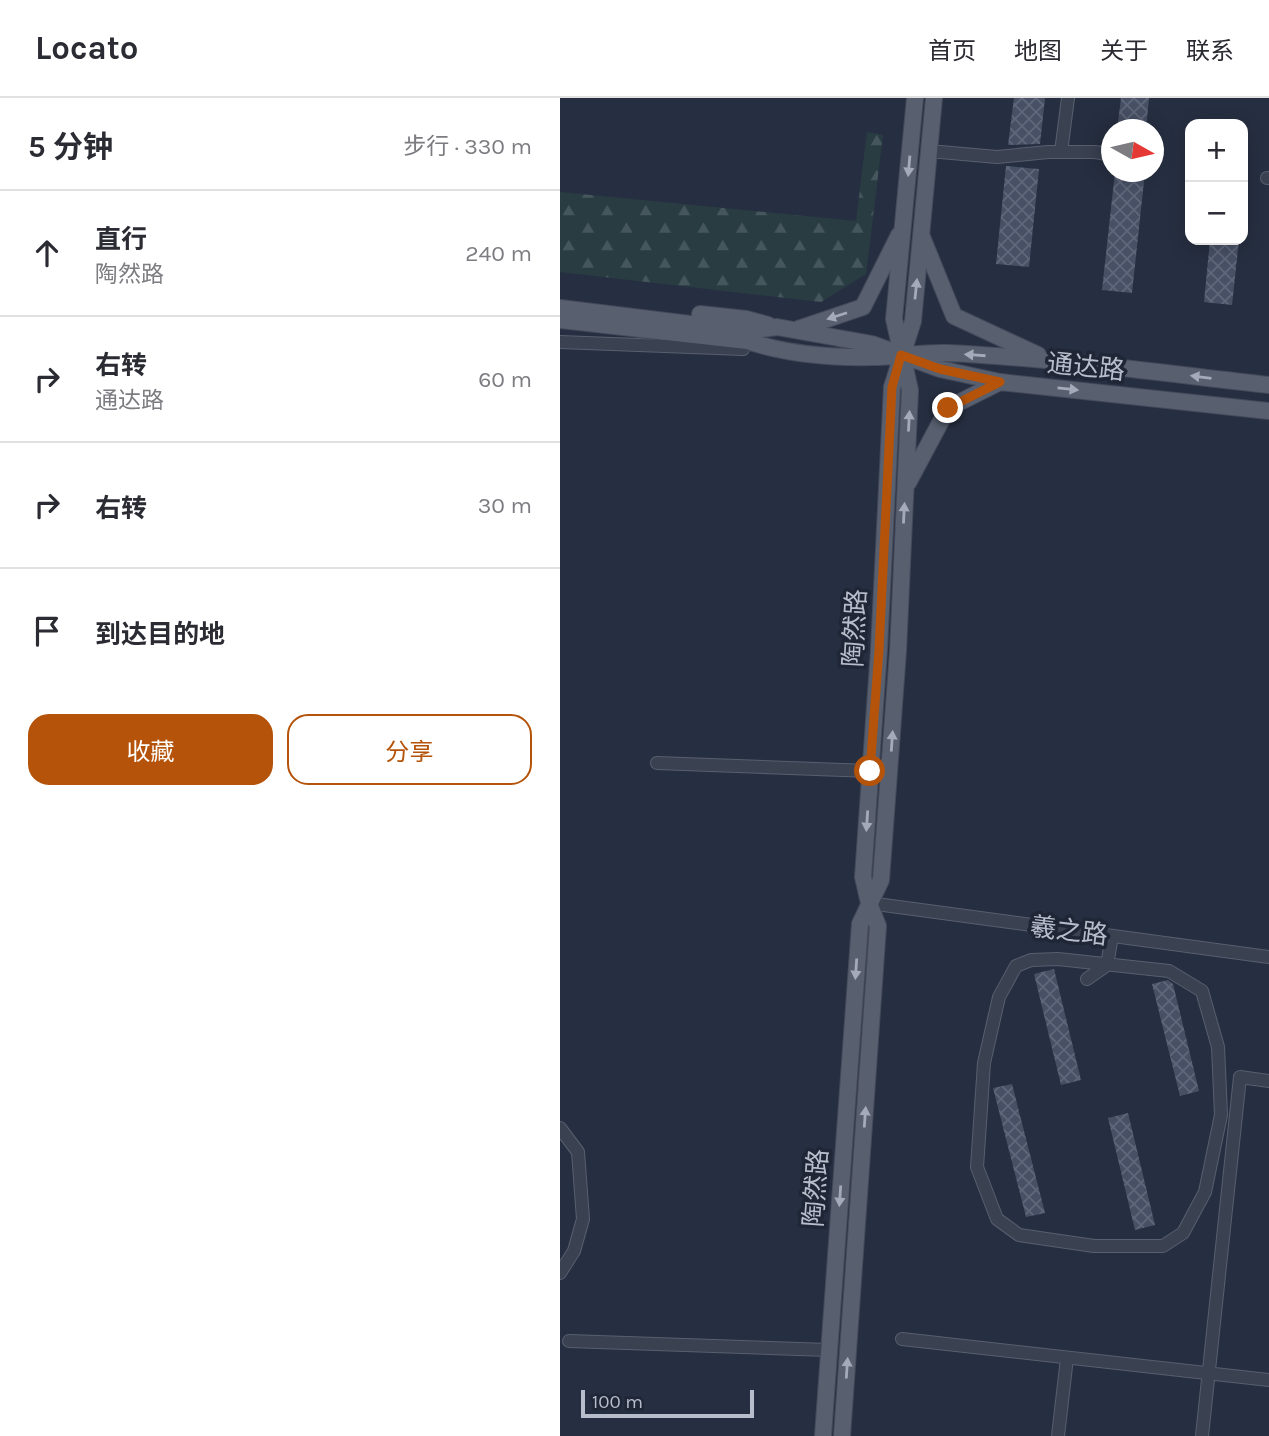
<!DOCTYPE html>
<html lang="zh">
<head>
<meta charset="utf-8">
<style>
	:root { --surface:#fff; --page:#f7f7f7; --text:#2b2b33; --muted:#7c7c81; --line:#e1e1e2; --accent:#b45309 }
	body { margin:0; font-family:Karla,"Noto Sans SC",sans-serif; background:var(--page); color:var(--text) }
	.controls { position:absolute; right:21px; top:21px; display:grid; overflow:hidden; border-radius:14px; box-shadow:0 4px 18px #0003 }
	.controls button { width:63px; height:63px; display:grid; place-items:center; padding:0; border:0; border-bottom:2px solid var(--line); background:var(--surface); color:var(--text); font:35px sans-serif }
	.compass { position:absolute; left:541px; top:21px; width:63px; height:63px; border-radius:50%; background:var(--surface); box-shadow:0 4px 18px #0003; rotate:98deg }
	.scale { position:absolute; left:21px; bottom:18px; width:173px; box-sizing:border-box; padding-left:7px; border:4px solid #b7bdcb; border-top:0; font-size:19px; line-height:24px; white-space:nowrap; color:#b7bdcb; -webkit-text-stroke:5px #1f2636; paint-order:stroke }
	.stop { position:absolute; width:21px; height:21px; margin:-16px; border:5px solid #b45309; border-radius:50%; background:#fff }
	.stop.end { background:#b45309; border-color:#fff; box-shadow:0 2px 7px #0008 }
	.list { margin:0; padding:0; list-style:none }
	h2 { display:flex; justify-content:space-between; align-items:center; height:91px; margin:0; padding:0 28px; font-size:30px }
	h2 small { font-size:23px; font-weight:400; color:var(--muted) }
	.list li { display:grid; grid-template-columns:46px 1fr auto; gap:21px; align-items:center; box-sizing:border-box; height:126px; padding:0 28px; border-top:2px solid var(--line) }
	.list b { display:block; font-size:26px; white-space:nowrap }
	.list p { margin:0; font-size:23px; white-space:nowrap; color:var(--muted) }
	.list em { font-size:23px; font-style:normal; color:var(--muted) }
	.actions { display:flex; gap:14px; padding:21px 28px }
	.actions a { flex:1; padding:16px 0; border:2px solid var(--accent); border-radius:21px; text-align:center; font-size:24px; color:var(--accent) }
	.actions .main { background:var(--accent); color:#fff }
	.icon { flex:none; width:38px; height:38px; fill:none; stroke:currentColor; stroke-width:2; stroke-linecap:round; stroke-linejoin:round }
	.map { position:relative; flex:none; width:709px; height:1338px; overflow:hidden }
	header { display:flex; align-items:center; gap:42px; box-sizing:border-box; height:98px; padding:0 35px; background:var(--surface); border-bottom:2px solid var(--line) }
	header strong { font-size:33px }
	nav { display:flex; gap:38px; margin-inline-start:auto; font-size:24px }
	main { display:flex }
	aside { flex:1; background:var(--surface) }
	.map>svg:first-child { display:block }
	.forest { fill:url(#forest-firs) }
	.building { fill:url(#building-cross-hatch) }
	.lines { fill:none; stroke-linecap:round; stroke-linejoin:round }
	.minor-casing { stroke:#585f6e; stroke-width:14 }
	.major-casing { stroke:#444a5a; stroke-width:18 }
	.minor { stroke:#3a4151; stroke-width:12 }
	.major { stroke:#586070; stroke-width:16 }
	.oneway { fill:#a4aab9 }
	.route { stroke:#b45309; stroke-width:9 }
	.labels { text-anchor:middle; dominant-baseline:central; stroke-width:7; stroke-linejoin:round; paint-order:stroke }
	.street-label { font-size:26px; fill:#b7bdcb; stroke:#1f2636 }
</style>
</head>
<body>
<header>
<strong>Locato</strong>
<nav><a>首页</a><a>地图</a><a>关于</a><a>联系</a></nav>
</header>
<main>
<aside>
<h2>5 分钟<small>步行 · 330 m</small></h2>
<ul class="list">
<li><svg class="icon" aria-label="ahead" viewBox="0 0 24 24"><path d="M12 20V5M6 11l6-6 6 6"/></svg><div><b>直行</b><p>陶然路</p></div><em>240 m</em></li>
<li><svg class="icon" aria-label="right" viewBox="0 0 24 24"><path d="M7 20v-9h11M14 6l5 5-5 5"/></svg><div><b>右转</b><p>通达路</p></div><em>60 m</em></li>
<li><svg class="icon" aria-label="right" viewBox="0 0 24 24"><path d="M7 20v-9h11M14 6l5 5-5 5"/></svg><div><b>右转</b></div><em>30 m</em></li>
<li><svg class="icon" aria-label="arrive" viewBox="0 0 24 24"><path d="M6 21V4h12l-3 4 3 4H6"/></svg><div><b>到达目的地</b></div></li>
</ul>
<div class="actions"><a class="main">收藏</a><a>分享</a></div>
</aside>
<div class="map">
<svg width="709" height="1338" viewBox="0 0 709 1338">
	<defs>
		<pattern id="forest-firs" width="22" height="20" patternUnits="userSpaceOnUse" patternTransform="scale(1.75)"><rect width="22" height="20" fill="#283c42"/><path d="M5 1l3.5 6h-7zM16 11l3.5 6h-7z" fill="#45565c"/></pattern>
		<pattern id="building-cross-hatch" width="8" height="8" patternUnits="userSpaceOnUse" patternTransform="scale(1.75)"><rect width="8" height="8" fill="#475065"/><path d="M0 0l8 8M0 8l8-8" fill="none" stroke="#5f677a"/></pattern>
	</defs>
	<rect width="100%" height="100%" fill="#262f41"/>
	<path class="forest" d="M 307,34 L 323,37 L 306,176 L 261,204 L 0,174 L 0,94 L 296,123 Z"/>
	<path class="building" d="M 454,0 L 485,0 L 480,46 L 448,47 Z
		M 561,0 L 589,0 L 586,32 L 557,32 Z
		M 446,68 L 479,71 L 469,169 L 436,166 Z
		M 555,74 L 585,74 L 572,195 L 542,192 Z
		M 650,142 L 679,142 L 672,207 L 644,204 Z
		M 494,871 L 521,982 L 501,987 L 474,876 Z
		M 608,882 L 613,886 L 639,993 L 620,998 L 592,886 Z
		M 452,986 L 485,1115 L 466,1119 L 433,990 Z
		M 568,1015 L 595,1127 L 575,1132 L 548,1020 Z"/>
	<g class="lines">
		<g class="minor-casing">
			<path id="minor" d="M 369,53 L 437,59 L 488,54 L 535,54 L 552,57
				M 501,54 L 508,0
				M 707,80 L 709,80
				M 0,244 L 183,251
				M 97,665 L 310,673
				M 309,805 L 709,859
				M 498,861 L 609,873 L 642,893 L 658,949 L 661,1017 L 645,1094 L 623,1135 L 603,1148 L 534,1148 L 459,1137 L 437,1121 L 417,1069 L 424,965 L 439,899 L 456,868 L 471,862 Z
				M 527,881 L 547,867 L 552,838
				M 0,1030 L 18,1054 L 23,1121 L 14,1153 L 0,1175
				M 342,1241 L 709,1282
				M 9,1243 L 269,1252
				M 498,1338 L 507,1260
				M 642,1338 L 680,979 L 709,983"/>
		</g>
		<g class="major-casing">
			<path id="major" d="M 362,139 L 394,218 L 478,257
				M 0,210 L 187,233 L 217,229 L 312,246 L 380,271 L 440,284 L 709,313
				M 140,216 L 186,221 L 208,227
				M 0,222 L 187,243 C 227,256 271,260 313,259 C 337,259 362,254 387,255 C 495,260 602,275 709,287
				M 238,231 L 303,209 L 339,137
				M 348,385 L 388,310 L 440,284
				M 263,1338 L 300,826 L 321,782 L 338,553 L 350,292 L 334,221 L 355,0
				M 282,1338 L 318,828 L 309,805 L 303,779 L 319,552 L 332,289 L 353,223 L 374,0"/>
		</g>
		<use href="#minor" class="minor"/>
		<use href="#major" class="major"/>
	</g>
	<defs><path id="oneway-solid" d="M-6-.8H1V-3.2L6.5 0L1 3.2V.8H-6Z" transform="scale(1.75)"/></defs>
	<g class="oneway">
		<use href="#oneway-solid" transform="translate(349 68) rotate(95)"/>
		<use href="#oneway-solid" transform="translate(356 191) rotate(-84)"/>
		<use href="#oneway-solid" transform="translate(277 218) rotate(162)"/>
		<use href="#oneway-solid" transform="translate(415 257) rotate(-176)"/>
		<use href="#oneway-solid" transform="translate(641 279) rotate(-173)"/>
		<use href="#oneway-solid" transform="translate(508 291) rotate(6)"/>
		<use href="#oneway-solid" transform="translate(349 323) rotate(-87)"/>
		<use href="#oneway-solid" transform="translate(344 415) rotate(-87)"/>
		<use href="#oneway-solid" transform="translate(332 643) rotate(-86)"/>
		<use href="#oneway-solid" transform="translate(307 723) rotate(94)"/>
		<use href="#oneway-solid" transform="translate(296 871) rotate(94)"/>
		<use href="#oneway-solid" transform="translate(305 1019) rotate(-86)"/>
		<use href="#oneway-solid" transform="translate(280 1098) rotate(94)"/>
		<use href="#oneway-solid" transform="translate(287 1270) rotate(-86)"/>
	</g>
	<g class="lines">
		<path class="route" d="M 310,673 L 319,552 L 332,289 L 341,257 L 380,271 L 440,284 L 388,310"/>
	</g>
	<g class="labels">
		<g class="street-label">
			<text transform="translate(526 269) rotate(6)">通达路</text>
			<text transform="translate(295 530) rotate(-87)">陶然路</text>
			<text transform="translate(509 833) rotate(7)">羲之路</text>
			<text transform="translate(256 1090) rotate(-86)">陶然路</text>
		</g>
	</g>
</svg>
<div class="controls">
<button>+</button>
<button>−</button>
</div>
<svg class="compass" viewBox="-18 -18 36 36"><path d="M0-13l5 13h-10z" fill="#e53935"/><path d="M0 13l5-13h-10z" fill="#7c7c81"/></svg>
<div class="scale">100 m</div>
<div class="stop" style="left:310px;top:673px"></div>
<div class="stop end" style="left:388px;top:310px"></div>
</div>
</main>
</body>
</html>
